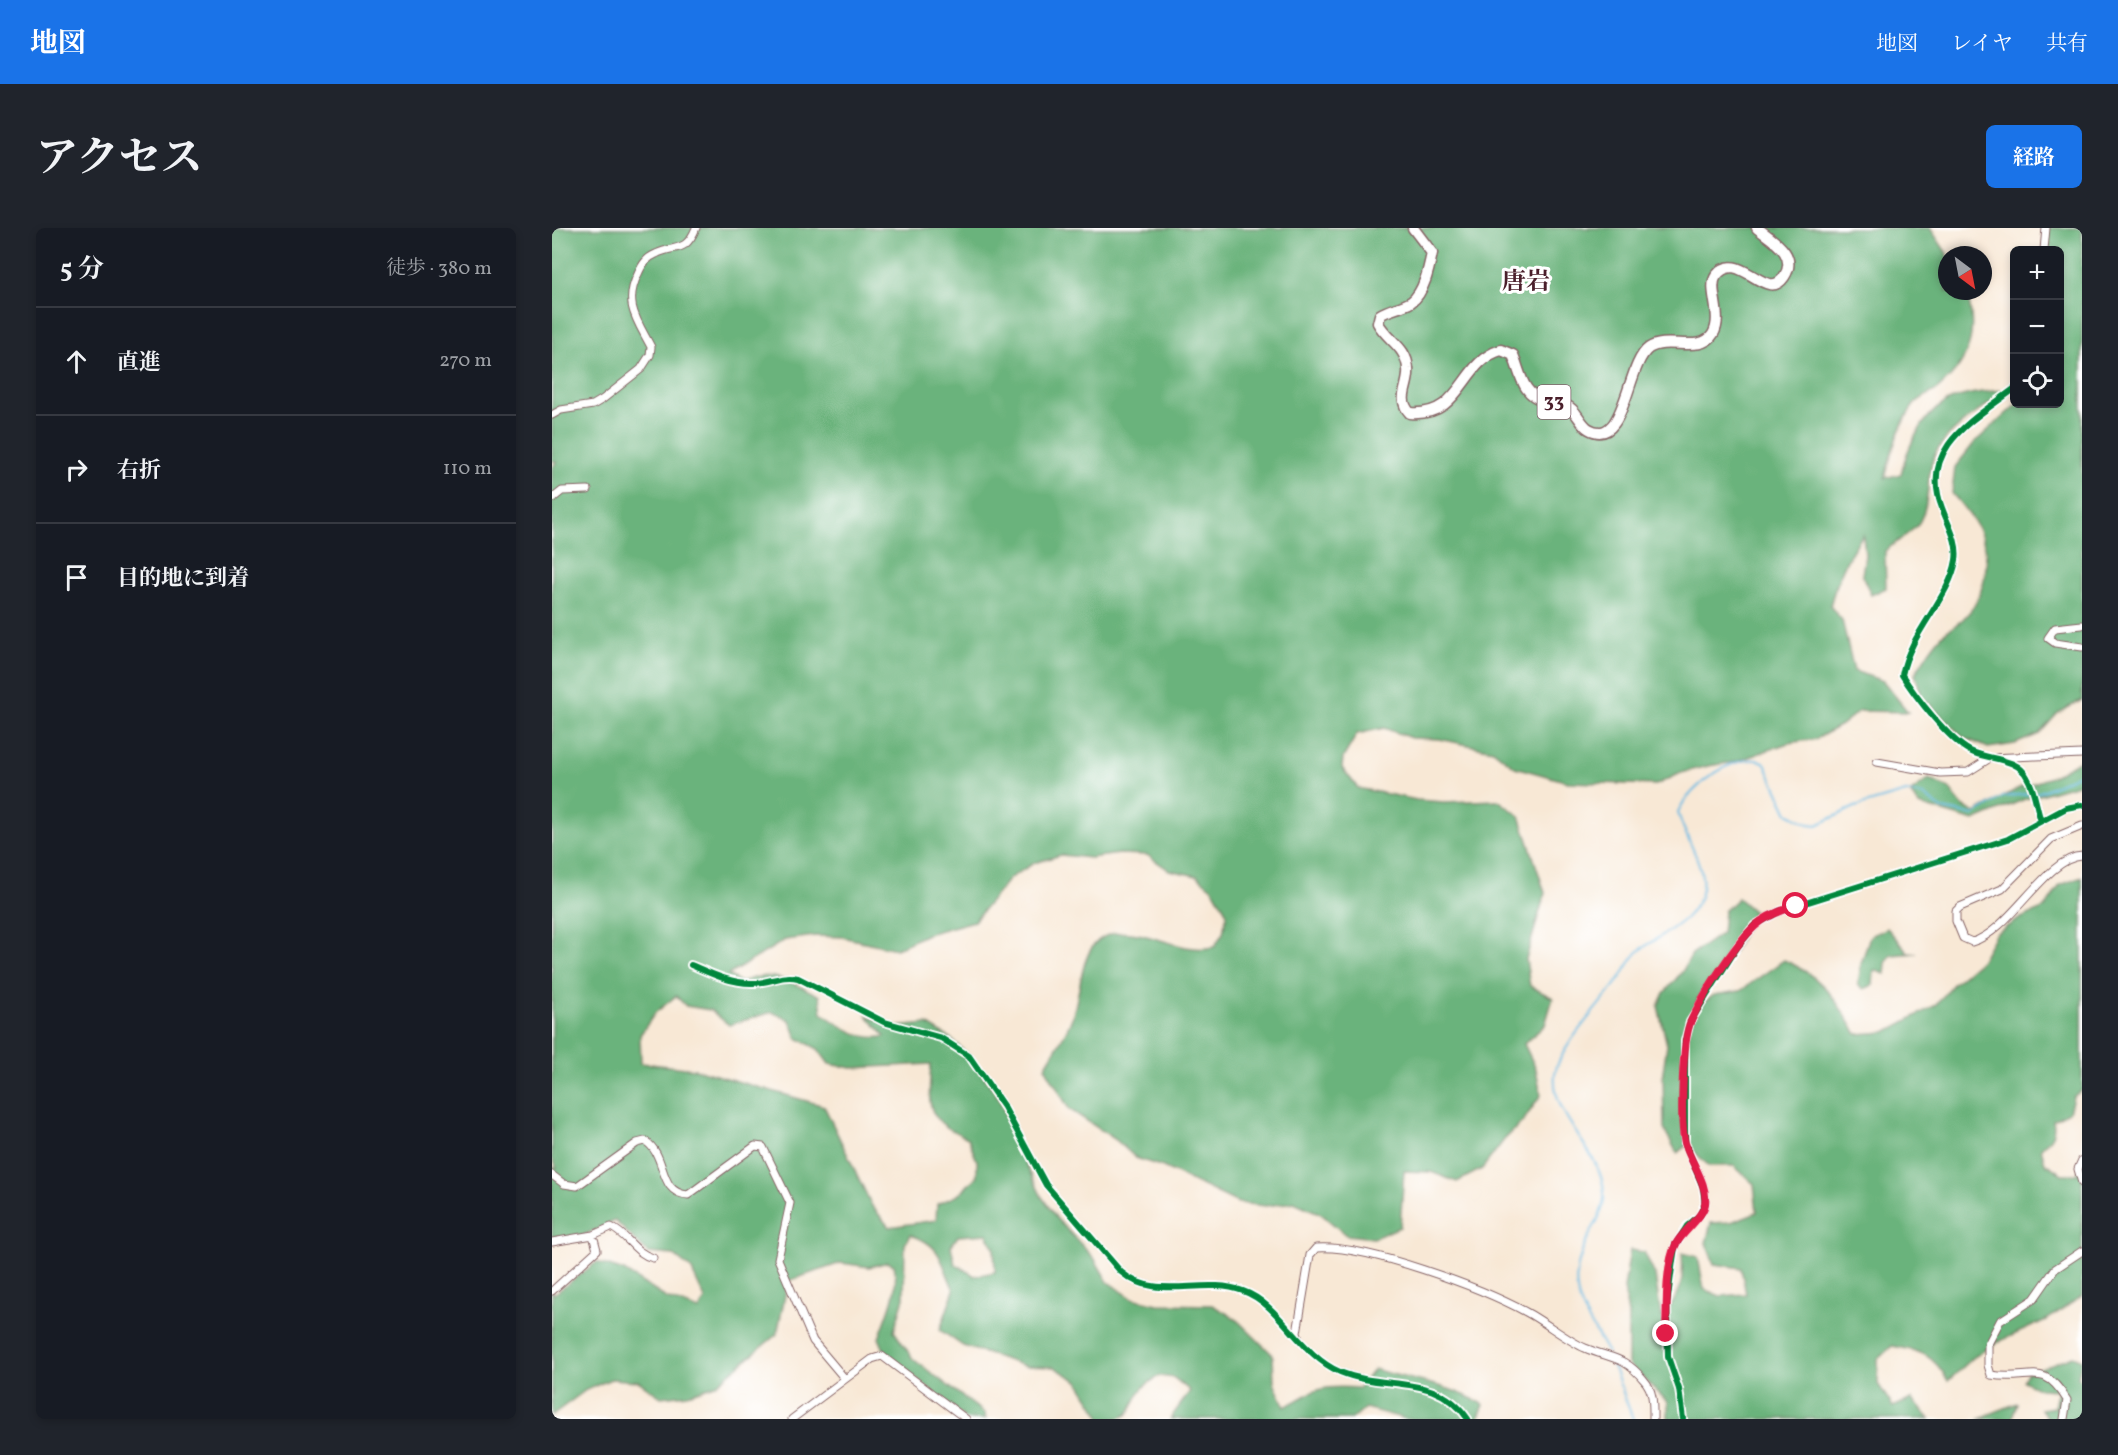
<!DOCTYPE html>
<html lang="ja">
<head>
<meta charset="utf-8">
<style>
	:root { --surface:#171b24; --page:#20242c; --text:#f1f3f6; --muted:#9ea1a6; --line:#363941; --accent:#1a73e8 }
	body { margin:0; font-family:Vollkorn,"Noto Serif JP",serif; background:var(--page); color:var(--text) }
	.controls { position:absolute; right:18px; top:18px; display:grid; overflow:hidden; border-radius:9px; box-shadow:0 3px 9px #0003 }
	.controls button { width:54px; height:54px; display:grid; place-items:center; padding:0; border:0; border-bottom:2px solid var(--line); background:var(--surface); color:var(--text); font:30px sans-serif }
	.compass { position:absolute; left:1386px; top:18px; width:54px; height:54px; border-radius:50%; background:var(--surface); box-shadow:0 3px 9px #0003; rotate:148deg }
	.stop { position:absolute; width:18px; height:18px; margin:-14px; border:4px solid #e11d48; border-radius:50%; background:#fff }
	.stop.end { background:#e11d48; border-color:#fff; box-shadow:0 2px 6px #0008 }
	.list { margin:0; padding:0; list-style:none }
	h2 { display:flex; justify-content:space-between; align-items:center; height:78px; margin:0; padding:0 24px; font-size:26px }
	h2 small { font-size:20px; font-weight:400; color:var(--muted) }
	.list li { display:grid; grid-template-columns:39px 1fr auto; gap:18px; align-items:center; box-sizing:border-box; height:108px; padding:0 24px; border-top:2px solid var(--line) }
	.list b { display:block; font-size:22px; white-space:nowrap }
	.list em { font-size:20px; font-style:normal; color:var(--muted) }
	.icon { flex:none; width:33px; height:33px; fill:none; stroke:currentColor; stroke-width:2; stroke-linecap:round; stroke-linejoin:round }
	.map { position:relative; flex:none; width:1530px; height:1191px; overflow:hidden; border-radius:9px }
	header { display:flex; align-items:center; gap:36px; box-sizing:border-box; height:84px; padding:0 30px; background:var(--accent); color:#fff }
	header strong { font-size:28px }
	nav { display:flex; gap:33px; margin-inline-start:auto; font-size:21px }
	.intro { display:flex; align-items:center; justify-content:space-between; box-sizing:border-box; height:144px; padding:0 36px }
	h1 { margin:0; font-size:42px }
	.button { padding:15px 27px; border-radius:9px; background:var(--accent); color:#fff; font-size:21px; font-weight:700 }
	main { display:flex; gap:36px; padding:0 36px }
	aside { flex:1; background:var(--surface); border-radius:9px; box-shadow:0 3px 9px #0003 }
	.map>svg:first-child { display:block }
	.forest { fill:#6ab37b; stroke:#5a6953; stroke-width:1.5; fill-rule:evenodd }
	.lines { fill:none; stroke-linecap:round; stroke-linejoin:round }
	.stream { stroke:#66b9e2; stroke-width:2 }
	.street-casing { stroke:#876566; stroke-width:9 }
	.primary-casing { stroke:#876566; stroke-width:13 }
	.street { stroke:#fff; stroke-width:7 }
	.primary { stroke:#fff; stroke-width:10 }
	.cycleway-casing { stroke:#fff; stroke-width:10 }
	.cycleway { stroke:#00873e; stroke-width:6 }
	.route { stroke:#e11d48; stroke-width:8 }
	.labels { text-anchor:middle; dominant-baseline:central; stroke-width:6; stroke-linejoin:round; paint-order:stroke }
	.shield { fill:#fff; stroke:#80626b; stroke-width:1.5 }
	.shield-label { font-size:20px; font-weight:bold; fill:#4a1f2b }
	.quarter-label { font-size:24px; font-weight:bold; fill:#4a1f2b; stroke:#fff }
</style>
</head>
<body>
<header>
<strong>地図</strong>
<nav><a>地図</a><a>レイヤ</a><a>共有</a></nav>
</header>
<div class="intro"><h1>アクセス</h1><a class="button">経路</a></div>
<main>
<aside>
<h2>5 分<small>徒歩 · 380 m</small></h2>
<ul class="list">
<li><svg class="icon" aria-label="ahead" viewBox="0 0 24 24"><path d="M12 20V5M6 11l6-6 6 6"/></svg><div><b>直進</b></div><em>270 m</em></li>
<li><svg class="icon" aria-label="right" viewBox="0 0 24 24"><path d="M7 20v-9h11M14 6l5 5-5 5"/></svg><div><b>右折</b></div><em>110 m</em></li>
<li><svg class="icon" aria-label="arrive" viewBox="0 0 24 24"><path d="M6 21V4h12l-3 4 3 4H6"/></svg><div><b>目的地に到着</b></div></li>
</ul>
</aside>
<div class="map">
<svg width="1530" height="1191" viewBox="0 0 1530 1191">
	<rect width="100%" height="100%" fill="#fff"/>
	<filter id="ink" filterUnits="userSpaceOnUse"><feTurbulence type="fractalNoise" baseFrequency=".0167" numOctaves="2"/><feDisplacementMap in="SourceGraphic" scale="12" xChannelSelector="R" yChannelSelector="G"/><feConvolveMatrix kernelMatrix="1 2 1 2 8 2 1 2 1" color-interpolation-filters="sRGB"/></filter>
	<filter id="wash" filterUnits="userSpaceOnUse"><feTurbulence type="fractalNoise" baseFrequency=".008" numOctaves="4" result="noise"/><feDisplacementMap in="SourceGraphic" scale="24" xChannelSelector="R" yChannelSelector="G"/><feGaussianBlur stdDeviation="1.35" result="paint"/><feColorMatrix in="noise" values="0 0 0 0 0 0 0 0 0 0 0 0 0 0 0 0 0 1.4 0 .05"/><feComposite in="paint" operator="in"/></filter>
	<g filter="url(#wash)">
		<rect width="100%" height="100%" fill="#f8e8d5"/>
		<path class="forest" d="M 0,0 L 1378,0 L 1396,27 L 1395,63 L 1414,63 C 1426,102 1420,131 1388,159 C 1381,166 1368,169 1362,177 C 1345,199 1340,224 1333,250 L 1349,246 C 1354,222 1370,188 1393,175 C 1410,164 1438,164 1458,161 C 1435,178 1402,197 1386,221 C 1372,243 1380,271 1368,293 C 1362,304 1343,314 1333,323 L 1334,360 L 1319,367 L 1310,347 L 1313,327 L 1311,307 C 1294,329 1285,351 1278,378 L 1290,392 L 1302,443 L 1331,453 L 1356,484 L 1307,483 L 1289,497 L 1264,511 L 1236,515 L 1183,534 L 1156,538 L 1129,545 L 1104,557 L 1016,554 L 963,539 L 941,522 L 887,511 L 859,510 L 832,500 L 805,506 L 791,530 L 790,540 L 806,560 L 865,572 L 892,574 L 946,572 L 968,588 L 993,665 L 974,731 L 978,758 L 1001,770 L 993,797 L 972,816 L 984,841 L 989,867 L 972,892 L 952,912 L 930,941 L 905,954 L 879,944 L 852,943 L 848,999 L 822,1010 L 794,1007 L 769,986 L 742,974 L 714,978 L 686,975 L 611,939 L 584,930 L 564,912 L 517,881 L 493,839 C 502,823 514,807 520,790 C 533,752 525,694 586,706 C 612,711 635,725 662,719 L 671,705 L 675,685 L 661,661 L 645,648 L 617,642 L 595,627 L 567,626 L 538,630 L 509,627 L 482,635 L 458,650 L 422,693 L 375,706 L 344,721 L 290,709 L 263,708 L 233,712 L 176,747 L 189,755 C 217,739 243,756 268,768 L 270,785 C 286,797 313,815 333,808 L 314,787 L 342,799 L 375,796 L 398,810 L 419,830 L 447,870 L 466,920 L 490,969 L 505,991 L 542,1030 L 556,1054 L 580,1070 L 606,1076 L 660,1077 L 683,1090 L 721,1127 L 722,1155 L 733,1179 C 765,1160 770,1157 807,1160 L 822,1141 C 863,1154 894,1155 932,1177 L 926,1191 L 854,1191 L 813,1180 L 800,1191 L 618,1191 L 638,1163 L 622,1150 L 607,1148 C 602,1152 595,1155 591,1160 C 573,1181 588,1191 550,1191 L 526,1153 L 502,1139 L 473,1138 L 411,1118 L 388,1102 L 402,1062 C 388,1033 391,1018 359,1007 L 353,1016 L 352,1070 L 342,1103 L 361,1131 L 432,1185 L 434,1191 L 414,1191 L 334,1126 L 327,1110 C 335,1087 348,1062 342,1037 L 336,1034 L 317,1039 L 289,1035 L 236,1053 L 225,1106 L 163,1157 L 136,1166 L 109,1169 L 86,1153 L 59,1151 L 34,1162 L 0,1187 L 0,1063 L 2,1066 L 45,1034 L 72,1043 L 114,1070 L 147,1082 L 153,1071 L 139,1041 L 121,1027 L 96,1025 L 63,993 L 30,1008 L 0,1012 L 0,940 L 5,940 L 0,930 L 0,240 L 5,233 L 0,233 ZM 124,768 L 134,778 L 158,782 L 177,797 L 220,784 L 238,792 L 245,810 L 266,821 L 277,836 L 300,840 L 379,836 C 376,879 373,892 416,910 L 425,933 L 425,948 L 406,967 L 385,976 L 384,992 L 337,999 L 320,978 L 272,878 L 143,841 L 89,835 L 88,807 L 103,785 ZM 435,1006 L 442,1020 L 443,1044 L 423,1048 L 403,1036 L 399,1018 L 406,1008 Z
			M 1494,0 L 1530,0 L 1530,472 L 1506,485 L 1487,506 L 1463,516 L 1436,520 L 1411,509 L 1370,469 L 1363,446 C 1371,432 1379,419 1390,407 C 1397,401 1405,397 1412,390 C 1431,372 1439,337 1431,312 C 1426,295 1411,279 1400,265 L 1403,239 L 1423,214 L 1465,176 L 1508,176 L 1508,22 L 1493,22 Z
			M 1530,531 L 1530,555 L 1473,571 L 1422,593 L 1367,577 L 1358,565 L 1377,551 L 1398,561 L 1409,577 L 1423,585 L 1467,560 L 1499,549 Z
			M 1530,649 L 1530,862 L 1521,869 L 1517,884 L 1501,892 C 1504,905 1499,911 1489,920 L 1493,935 L 1510,946 L 1525,946 L 1530,936 L 1530,1068 L 1496,1091 L 1444,1115 L 1422,1129 L 1396,1153 C 1382,1127 1370,1123 1340,1118 L 1326,1131 L 1326,1156 L 1341,1179 L 1360,1171 L 1378,1191 L 1116,1191 L 1116,1174 L 1076,1136 L 1076,1087 L 1072,1060 L 1078,1022 L 1092,1024 L 1103,1047 L 1109,1089 C 1130,1066 1132,1055 1130,1025 L 1146,1029 L 1152,1061 L 1168,1068 L 1194,1066 L 1189,1040 L 1162,1036 L 1154,1015 L 1159,995 L 1179,994 L 1205,984 L 1202,956 L 1182,938 L 1157,938 L 1135,917 L 1125,925 L 1112,901 L 1111,843 L 1115,817 L 1106,778 L 1112,765 L 1130,744 L 1140,726 L 1170,705 L 1172,683 L 1186,670 L 1202,684 L 1179,728 L 1148,767 L 1141,782 L 1162,767 L 1188,763 L 1232,732 C 1273,750 1282,770 1305,806 L 1334,804 L 1384,777 L 1401,756 L 1428,733 L 1444,705 L 1469,690 L 1493,680 L 1508,657 Z
			M 1335,700 L 1356,724 L 1365,725 L 1339,727 L 1334,735 L 1333,746 L 1322,742 L 1321,757 L 1312,761 L 1306,757 L 1309,736 L 1318,708 Z
			M 1521,1128 L 1530,1132 L 1526,1149 L 1530,1152 L 1530,1191 L 1496,1191 L 1489,1181 L 1502,1179 L 1506,1162 L 1488,1161 L 1471,1153 L 1475,1145 Z
			M 1465,1175 L 1460,1191 L 1428,1191 L 1433,1188 Z"/>
		<g class="lines">
			<path class="stream" d="M 1056,1125 C 1031,1081 1011,1063 1035,1012 C 1041,999 1051,986 1052,971 C 1055,925 998,892 1003,846 C 1006,821 1053,771 1069,749 C 1074,741 1080,729 1087,723 C 1109,705 1144,694 1150,661 C 1154,637 1131,607 1126,584 C 1137,559 1185,522 1212,534 L 1236,585 L 1257,596 L 1265,597 L 1303,579 L 1354,564 L 1371,567 L 1390,581 L 1422,587 L 1451,569 L 1488,564 L 1530,545
				M 1058,1130 L 1081,1191"/>
		</g>
	</g>
	<g filter="url(#ink)">
		<g class="lines">
			<g class="street-casing">
				<path id="street" d="M 1492,22 L 1494,0
					M 1462,161 C 1421,192 1367,220 1390,280 C 1396,297 1407,314 1404,332 C 1398,370 1358,404 1350,447 C 1363,468 1397,512 1418,523 C 1435,532 1465,529 1475,549 C 1483,562 1484,579 1489,593
					M 0,187 L 9,182 L 41,177 L 51,171 L 89,141 L 98,127 L 99,119 C 85,92 71,76 86,46 C 90,37 94,30 104,26 C 124,16 133,26 144,0
					M 0,271 L 10,263 L 36,262
					M 1530,397 L 1503,400 L 1496,410 L 1503,415 L 1530,419
					M 1325,534 L 1388,545 L 1416,544 L 1438,530 L 1530,526
					M 1530,598 L 1499,611 L 1450,661 L 1408,679 L 1404,683 L 1404,693 L 1411,710 L 1420,714 C 1459,703 1494,629 1530,628
					M 139,737 C 158,745 178,755 199,755 C 216,756 229,746 246,750 L 332,794 L 389,810 L 417,828 L 452,879 L 494,957 L 569,1044 C 604,1074 651,1048 691,1063 C 728,1076 748,1127 788,1144 C 834,1163 884,1144 916,1191
					M 1530,932 L 1526,941 L 1530,955
					M 0,947 L 12,956 L 25,958 L 85,915 L 93,913 C 116,927 105,965 136,967 L 203,918 L 211,919 L 238,975 L 226,1031 L 261,1113 L 293,1151
					M 41,1007 L 59,999 C 76,1007 82,1025 101,1030
					M 0,1014 L 41,1007 L 45,1022 L 0,1063
					M 747,1111 L 745,1105 L 758,1027 L 764,1020 C 813,1016 930,1060 974,1084 C 993,1094 1016,1113 1033,1120 C 1059,1131 1071,1127 1092,1152 C 1102,1163 1101,1177 1101,1191
					M 240,1191 L 320,1131 L 330,1128 L 414,1191
					M 1131,1191 L 1127,1161 L 1116,1129 L 1115,1076 L 1123,1018 L 1135,998 L 1148,987 L 1153,975 L 1151,959 L 1133,915 L 1133,813 L 1138,794 L 1186,718 L 1203,697 L 1228,683 L 1456,611 L 1514,580 L 1530,577
					M 1512,1191 L 1515,1172 C 1490,1131 1479,1154 1439,1147 L 1436,1137 L 1436,1116 L 1448,1093 L 1482,1071 L 1503,1041 L 1530,1023"/>
			</g>
			<g class="primary-casing">
				<path id="primary" d="M 861,0 L 880,25 C 877,40 872,65 859,74 C 849,80 837,81 828,87 L 826,95 C 835,112 855,119 856,141 C 858,158 844,170 858,185 C 911,189 908,134 949,122 L 961,127 C 969,146 970,167 993,173 C 1001,174 1009,174 1015,178 C 1025,182 1028,196 1037,201 C 1074,221 1074,136 1097,120 C 1115,108 1149,126 1161,106 C 1172,88 1155,61 1164,48 C 1186,18 1214,76 1232,49 C 1247,26 1220,12 1205,0"/>
			</g>
			<use href="#street" class="street"/>
			<use href="#primary" class="primary"/>
			<g class="cycleway-casing">
				<path id="cycleway" d="M 1462,161 C 1421,192 1367,220 1390,280 C 1396,297 1407,314 1404,332 C 1398,370 1358,404 1350,447 C 1363,468 1397,512 1418,523 C 1435,532 1465,529 1475,549 C 1483,562 1484,579 1489,593
					M 139,737 C 158,745 178,755 199,755 C 216,756 229,746 246,750 L 332,794 L 389,810 L 417,828 L 452,879 L 494,957 L 569,1044 C 604,1074 651,1048 691,1063 C 728,1076 748,1127 788,1144 C 834,1163 884,1144 916,1191
					M 1131,1191 L 1127,1161 L 1116,1129 L 1115,1076 L 1123,1018 L 1135,998 L 1148,987 L 1153,975 L 1151,959 L 1133,915 L 1133,813 L 1138,794 L 1186,718 L 1203,697 L 1228,683 L 1456,611 L 1514,580 L 1530,577"/>
			</g>
			<use href="#cycleway" class="cycleway"/>
		</g>
	</g>
	<g class="lines" filter="url(#ink)">
		<path class="route" d="M 1114,1106 C 1115,1082 1113,1037 1124,1016 C 1131,1003 1151,989 1153,976 C 1156,955 1138,934 1133,915 C 1128,896 1130,810 1139,793 C 1150,768 1183,716 1203,698 C 1214,688 1230,682 1244,678"/>
	</g>
	<g class="labels">
		<rect class="shield" x="985.5" y="157" width="33" height="34" rx="4.5"/>
		<g class="shield-label">
			<text x="1002" y="174">33</text>
		</g>
		<g class="quarter-label">
			<text x="974" y="55">唐岩</text>
		</g>
	</g>
</svg>
<div class="controls">
<button>+</button>
<button>−</button>
<button><svg class="icon" aria-label="locate" viewBox="0 0 24 24"><circle cx="12" cy="12" r="6"/><path d="M12 2v4M12 18v4M2 12h4M18 12h4"/></svg></button>
</div>
<svg class="compass" viewBox="-18 -18 36 36"><path d="M0-13l5 13h-10z" fill="#e53935"/><path d="M0 13l5-13h-10z" fill="#9ea1a6"/></svg>
<div class="stop" style="left:1244px;top:678px"></div>
<div class="stop end" style="left:1114px;top:1106px"></div>
</div>
</main>
</body>
</html>
